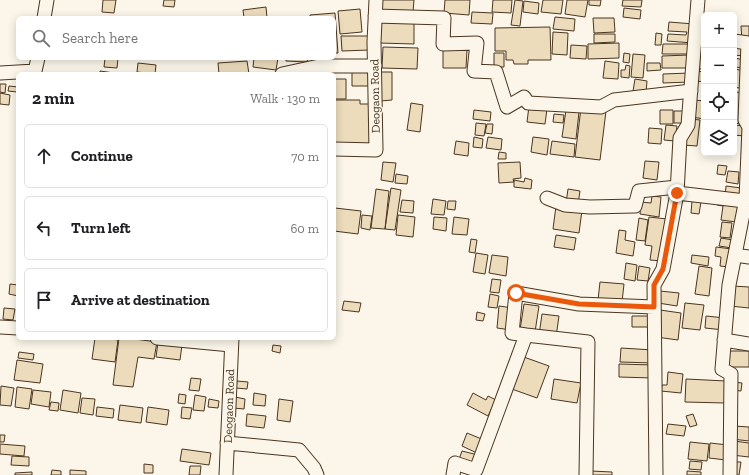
<!DOCTYPE html>
<html lang="en">
<head>
<meta charset="utf-8">
<style>
	:root { --surface:#fff; --page:#f6f6f6; --text:#202124; --muted:#757577; --line:#e0e0e0 }
	body { margin:0; font-family:"Zilla Slab",serif; background:var(--page); color:var(--text) }
	.controls { position:absolute; right:12px; top:12px; display:grid; overflow:hidden; border-radius:6px; box-shadow:0 2px 10px #0003 }
	.controls button { width:36px; height:36px; display:grid; place-items:center; padding:0; border:0; border-bottom:1px solid var(--line); background:var(--surface); color:var(--text); font:20px sans-serif }
	.stop { position:absolute; width:12px; height:12px; margin:-9px; border:3px solid #ea580c; border-radius:50%; background:#fff }
	.stop.end { background:#ea580c; border-color:#fff; box-shadow:0 1px 4px #0008 }
	.list { margin:0; padding:0; list-style:none }
	h2 { display:flex; justify-content:space-between; align-items:center; height:52px; margin:0; padding:0 16px; font-size:17px }
	h2 small { font-size:13px; font-weight:400; color:var(--muted) }
	.list li { display:grid; grid-template-columns:26px 1fr auto; gap:12px; align-items:center; box-sizing:border-box; height:64px; margin:0 8px 8px; padding:0 8px; border:1px solid var(--line); border-radius:6px }
	.list b { display:block; font-size:15px; white-space:nowrap }
	.list em { font-size:13px; font-style:normal; color:var(--muted) }
	.icon { flex:none; width:22px; height:22px; fill:none; stroke:currentColor; stroke-width:2; stroke-linecap:round; stroke-linejoin:round }
	.map { position:relative; flex:none; width:749px; height:475px; overflow:hidden }
	.search { position:absolute; background:var(--surface); box-shadow:0 2px 10px #0003; left:16px; top:16px; width:320px; height:44px; display:flex; align-items:center; gap:10px; box-sizing:border-box; padding:0 14px; border-radius:6px; color:var(--muted); font-size:15px }
	.panel { position:absolute; background:var(--surface); box-shadow:0 2px 10px #0003; left:16px; top:72px; width:320px; height:268px; border-radius:6px }
	.map>svg:first-child { display:block }
	.building { fill:#ecdcbc; stroke:#4a3520 }
	.lines { fill:none; stroke-linecap:round; stroke-linejoin:round }
	.street-casing { stroke:#4a3520; stroke-width:15 }
	.street { stroke:#fbf6e9; stroke-width:13 }
	.route { stroke:#ea580c; stroke-width:5 }
	.labels { text-anchor:middle; dominant-baseline:central; stroke-width:3; stroke-linejoin:round; paint-order:stroke }
	.street-label { font-size:12px; fill:#4a3520; stroke:#fbf6e9 }
</style>
</head>
<body>
<div class="map">
<svg width="749" height="475" viewBox="0 0 749 475">
	<rect width="100%" height="100%" fill="#fbf6e9"/>
	<path class="building" d="M 103,0 L 116,0 L 114,13 L 102,12 Z
		M 164,0 L 175,0 L 174,7 L 163,6 Z
		M 378,0 L 414,0 L 413,12 L 378,11 Z
		M 445,0 L 470,0 L 469,15 L 444,13 Z
		M 493,0 L 512,0 L 511,13 L 492,12 Z
		M 515,0 L 523,1 L 520,26 L 511,25 Z
		M 543,0 L 563,0 L 561,14 L 541,12 Z
		M 567,0 L 588,0 L 585,17 L 565,14 Z
		M 589,0 L 601,0 L 600,6 L 589,5 Z
		M 623,0 L 642,0 L 641,7 L 622,6 Z
		M 524,1 L 539,3 L 538,14 L 523,12 Z
		M 266,7 L 267,18 L 244,18 L 243,10 Z
		M 624,8 L 641,10 L 640,19 L 623,17 Z
		M 360,9 L 362,32 L 340,34 L 338,11 Z
		M 472,12 L 493,13 L 492,24 L 471,23 Z
		M 335,13 L 338,53 L 334,53 L 334,18 L 310,18 L 310,15 Z
		M 555,17 L 575,19 L 574,31 L 553,29 Z
		M 593,18 L 614,18 L 615,32 L 594,33 Z
		M 379,21 L 414,21 L 414,44 L 379,43 Z
		M 669,22 L 694,24 L 693,43 L 667,41 L 668,34 L 686,35 L 687,32 L 668,31 Z
		M 741,26 L 749,26 L 749,41 L 742,41 Z
		M 550,27 L 551,60 L 528,60 L 528,64 L 514,64 L 513,60 L 506,60 L 506,51 L 495,51 L 495,28 Z
		M 553,32 L 568,33 L 567,55 L 552,54 Z
		M 656,33 L 662,34 L 661,45 L 655,45 Z
		M 594,34 L 615,34 L 615,42 L 594,43 Z
		M 341,36 L 368,36 L 369,50 L 342,51 Z
		M 619,43 L 619,58 L 588,59 L 588,44 Z
		M 663,44 L 689,44 L 689,54 L 662,54 Z
		M 571,45 L 587,46 L 586,59 L 570,58 Z
		M 734,46 L 745,47 L 744,56 L 734,55 Z
		M 383,47 L 418,48 L 417,69 L 382,68 Z
		M 697,48 L 704,48 L 704,69 L 696,69 Z
		M 443,50 L 467,50 L 466,68 L 443,68 Z
		M 494,53 L 504,53 L 504,67 L 494,67 Z
		M 624,53 L 630,54 L 629,63 L 623,62 Z
		M 633,54 L 645,55 L 643,78 L 631,77 Z
		M 689,55 L 689,68 L 662,68 L 662,56 Z
		M 105,58 L 118,58 L 117,68 L 104,67 Z
		M 254,58 L 278,58 L 276,70 L 253,67 Z
		M 286,58 L 308,58 L 307,62 L 286,61 Z
		M 734,58 L 745,60 L 744,68 L 734,67 Z
		M 247,61 L 249,74 L 219,74 L 218,63 Z
		M 605,61 L 619,63 L 618,79 L 603,78 Z
		M 138,63 L 156,65 L 155,74 L 137,72 Z
		M 647,63 L 660,63 L 661,70 L 647,71 Z
		M 626,65 L 630,66 L 629,78 L 621,77 L 621,70 L 625,70 Z
		M 352,69 L 371,69 L 371,86 L 352,86 Z
		M 734,69 L 746,71 L 744,89 L 734,87 Z
		M 100,71 L 121,74 L 100,74 Z
		M 697,71 L 704,72 L 704,82 L 696,81 Z
		M 380,72 L 392,72 L 392,100 L 380,101 Z
		M 690,73 L 690,82 L 663,83 L 663,74 Z
		M 334,79 L 346,79 L 346,99 L 334,99 Z
		M 635,79 L 647,81 L 646,93 L 633,91 Z
		M 0,84 L 6,84 L 5,93 L 0,92 Z
		M 9,86 L 18,87 L 17,92 L 8,91 Z
		M 736,92 L 745,93 L 741,124 L 734,123 L 734,108 Z
		M 0,93 L 10,95 L 9,105 L 0,104 Z
		M 334,100 L 360,100 L 360,104 L 372,104 L 373,146 L 334,146 Z
		M 694,100 L 704,101 L 704,119 L 692,117 Z
		M 411,103 L 423,105 L 420,132 L 407,130 Z
		M 529,106 L 547,109 L 545,124 L 527,122 Z
		M 581,108 L 606,111 L 600,160 L 575,157 Z
		M 474,110 L 491,112 L 490,121 L 473,119 Z
		M 566,110 L 579,112 L 576,139 L 562,137 Z
		M 660,110 L 673,110 L 673,124 L 660,124 Z
		M 674,111 L 687,111 L 687,123 L 674,123 Z
		M 554,114 L 564,115 L 563,123 L 553,122 Z
		M 691,119 L 700,120 L 697,146 L 683,145 L 684,137 L 688,137 Z
		M 476,123 L 486,124 L 484,136 L 475,135 Z
		M 487,124 L 493,124 L 492,134 L 485,133 Z
		M 666,125 L 677,126 L 675,141 L 664,140 Z
		M 734,125 L 745,126 L 744,136 L 734,135 Z
		M 649,128 L 662,129 L 661,144 L 648,143 Z
		M 474,137 L 483,139 L 482,148 L 473,147 Z
		M 488,137 L 502,139 L 501,150 L 486,148 Z
		M 533,137 L 549,139 L 547,155 L 531,152 Z
		M 456,141 L 469,143 L 468,156 L 454,154 Z
		M 552,141 L 575,144 L 574,157 L 550,154 Z
		M 499,152 L 506,153 L 506,159 L 498,159 Z
		M 645,161 L 659,162 L 657,180 L 643,178 Z
		M 383,162 L 396,163 L 393,182 L 381,180 Z
		M 520,162 L 521,178 L 513,179 L 514,182 L 499,183 L 498,163 Z
		M 718,165 L 727,166 L 725,175 L 717,174 Z
		M 728,171 L 739,172 L 738,184 L 726,182 Z
		M 396,174 L 408,176 L 407,184 L 395,183 Z
		M 525,178 L 532,180 L 531,189 L 514,187 L 514,180 L 524,182 Z
		M 726,186 L 741,188 L 739,199 L 725,197 Z
		M 391,188 L 401,190 L 395,230 L 385,229 Z
		M 376,189 L 389,191 L 385,229 L 371,228 Z
		M 568,189 L 580,191 L 578,204 L 566,203 Z
		M 652,196 L 661,197 L 659,217 L 640,214 L 641,202 L 651,203 Z
		M 433,199 L 446,201 L 444,215 L 431,214 Z
		M 402,200 L 414,201 L 413,213 L 400,212 Z
		M 717,200 L 738,203 L 736,222 L 721,220 L 723,206 L 717,205 Z
		M 448,201 L 456,201 L 455,210 L 447,209 Z
		M 692,201 L 701,202 L 699,214 L 691,213 Z
		M 556,206 L 582,210 L 579,233 L 553,229 Z
		M 335,208 L 361,211 L 358,234 L 334,231 Z
		M 362,215 L 372,216 L 370,230 L 361,228 Z
		M 398,215 L 415,217 L 413,237 L 396,235 Z
		M 434,217 L 447,218 L 446,231 L 433,229 Z
		M 454,217 L 469,219 L 467,235 L 452,234 Z
		M 649,217 L 667,219 L 662,261 L 650,260 L 652,246 L 645,245 Z
		M 639,218 L 648,220 L 645,241 L 636,240 Z
		M 722,222 L 732,223 L 730,238 L 720,237 Z
		M 619,230 L 626,231 L 625,240 L 635,242 L 633,256 L 616,253 Z
		M 556,235 L 576,238 L 574,250 L 554,247 Z
		M 721,238 L 733,240 L 732,248 L 719,246 Z
		M 471,239 L 477,240 L 475,253 L 469,252 Z
		M 716,247 L 732,249 L 729,267 L 720,266 L 721,257 L 715,256 Z
		M 476,253 L 488,255 L 485,274 L 473,272 Z
		M 492,255 L 508,257 L 506,276 L 489,273 Z
		M 692,255 L 709,257 L 708,266 L 691,263 Z
		M 626,263 L 637,265 L 635,281 L 624,279 Z
		M 639,266 L 650,268 L 648,281 L 637,280 Z
		M 699,266 L 712,268 L 709,296 L 695,294 Z
		M 492,279 L 501,280 L 499,293 L 490,292 Z
		M 600,282 L 624,284 L 622,302 L 598,300 Z
		M 10,284 L 18,285 L 18,296 L 9,294 Z
		M 732,286 L 749,287 L 749,308 L 730,306 Z
		M 660,291 L 679,293 L 677,306 L 658,303 Z
		M 490,294 L 499,296 L 497,308 L 488,307 Z
		M 344,301 L 361,303 L 359,312 L 342,310 Z
		M 685,303 L 704,305 L 700,330 L 682,328 Z
		M 524,304 L 539,306 L 535,332 L 520,330 Z
		M 499,306 L 513,308 L 511,330 L 497,328 Z
		M 4,308 L 15,309 L 13,320 L 3,319 Z
		M 660,310 L 681,313 L 678,340 L 656,337 Z
		M 477,312 L 485,314 L 483,321 L 476,320 Z
		M 542,314 L 559,316 L 556,337 L 539,335 Z
		M 632,316 L 650,316 L 650,327 L 632,327 Z
		M 706,316 L 725,318 L 724,330 L 705,328 Z
		M 95,338 L 106,338 L 118,340 L 115,362 L 92,359 Z
		M 119,338 L 127,338 L 157,342 L 154,359 L 138,357 L 133,387 L 113,385 Z
		M 158,342 L 182,345 L 180,360 L 156,357 Z
		M 273,345 L 281,346 L 280,353 L 272,351 Z
		M 621,348 L 653,350 L 653,363 L 620,362 Z
		M 725,351 L 749,351 L 749,367 L 726,367 Z
		M 19,352 L 34,354 L 33,360 L 18,358 Z
		M 521,356 L 549,366 L 537,398 L 509,388 Z
		M 17,360 L 43,364 L 40,383 L 14,380 Z
		M 619,364 L 654,365 L 653,378 L 619,377 Z
		M 668,372 L 683,374 L 681,393 L 661,391 L 662,385 L 667,385 Z
		M 191,378 L 201,379 L 199,391 L 189,390 Z
		M 554,379 L 581,383 L 577,403 L 551,399 Z
		M 686,379 L 726,381 L 725,403 L 685,402 Z
		M 237,381 L 248,382 L 247,389 L 236,388 Z
		M 733,382 L 742,383 L 741,391 L 732,390 Z
		M 1,386 L 14,388 L 11,406 L 0,405 Z
		M 17,387 L 32,389 L 29,409 L 15,407 Z
		M 33,390 L 51,392 L 49,407 L 31,404 Z
		M 63,390 L 81,393 L 78,413 L 60,410 Z
		M 254,393 L 266,395 L 265,406 L 253,405 Z
		M 473,393 L 486,400 L 488,396 L 496,400 L 488,416 L 467,405 Z
		M 179,394 L 186,395 L 185,404 L 178,403 Z
		M 195,395 L 206,397 L 204,411 L 193,410 Z
		M 235,397 L 245,399 L 244,409 L 233,408 Z
		M 82,398 L 95,399 L 93,415 L 80,413 Z
		M 209,399 L 219,401 L 218,408 L 208,407 Z
		M 279,399 L 293,401 L 290,422 L 277,420 Z
		M 51,402 L 59,403 L 58,411 L 49,410 Z
		M 120,405 L 143,408 L 141,423 L 118,420 Z
		M 97,407 L 114,409 L 113,418 L 96,416 Z
		M 148,407 L 169,410 L 167,425 L 146,422 Z
		M 182,407 L 192,408 L 190,419 L 181,418 Z
		M 247,414 L 266,416 L 264,428 L 246,426 Z
		M 693,414 L 697,425 L 690,427 L 686,416 Z
		M 668,424 L 686,426 L 684,436 L 666,434 Z
		M 734,426 L 749,427 L 749,441 L 732,439 Z
		M 467,433 L 484,440 L 479,454 L 462,446 Z
		M 0,435 L 5,435 L 4,442 L 0,442 Z
		M 734,441 L 749,443 L 749,457 L 732,455 Z
		M 690,442 L 709,444 L 707,461 L 688,459 Z
		M 710,443 L 728,445 L 726,460 L 709,458 Z
		M 0,444 L 25,446 L 24,456 L 0,454 Z
		M 182,449 L 211,453 L 209,465 L 180,461 Z
		M 462,451 L 478,455 L 475,466 L 458,462 Z
		M 12,456 L 29,457 L 29,466 L 11,465 Z
		M 690,461 L 702,462 L 701,470 L 689,469 Z
		M 734,462 L 741,462 L 739,475 L 732,475 Z
		M 144,464 L 153,465 L 153,473 L 144,473 Z
		M 190,466 L 201,466 L 200,475 L 189,475 Z
		M 52,470 L 61,471 L 61,475 L 51,475 Z
		M 70,470 L 86,471 L 86,475 L 70,475 Z
		M 591,471 L 612,472 L 612,475 L 590,475 Z
		M 687,471 L 701,472 L 701,475 L 687,475 Z
		M 32,472 L 32,475 L 15,475 L 15,473 Z"/>
	<g class="lines">
		<g class="street-casing">
			<path id="street" d="M 375,16 L 444,18 L 443,44 L 477,43 L 474,71 L 496,72 L 507,107 L 524,97 L 528,103 L 601,107 L 614,100 L 691,91
				M 44,18 L 47,0
				M 0,73 L 35,71 L 38,58
				M 282,74 L 319,66 L 375,66
				M 334,149 L 376,150 L 374,42 L 376,0
				M 677,193 L 745,201
				M 547,198 L 565,205 L 590,207 L 635,206 L 639,191 L 677,187
				M 735,255 L 749,257
				M 0,327 L 18,328
				M 526,335 L 512,333 L 516,293 L 579,304 L 654,307
				M 157,338 L 231,345
				M 724,340 L 749,344
				M 227,443 L 299,450 L 314,468 L 317,475
				M 226,475 L 232,338
				M 453,475 L 455,463 L 476,470 L 526,335 L 588,342 L 586,475
				M 656,475 L 654,285 L 663,269 L 677,193 L 680,138 L 688,125 L 698,0
				M 730,475 L 731,374 L 722,369 L 729,285 L 746,199 L 749,127 L 745,120 L 748,43 L 734,41"/>
		</g>
		<use href="#street" class="street"/>
	</g>
	<g class="lines">
		<path class="route" d="M 516,293 L 579,304 L 654,307 L 654,285 L 663,269 L 677,193"/>
	</g>
	<g class="labels">
		<g class="street-label">
			<text transform="translate(375 96) rotate(-91)">Deogaon Road</text>
			<text transform="translate(229 406) rotate(-88)">Deogaon Road</text>
		</g>
	</g>
</svg>
<div class="controls">
<button>+</button>
<button>−</button>
<button><svg class="icon" aria-label="locate" viewBox="0 0 24 24"><circle cx="12" cy="12" r="6"/><path d="M12 2v4M12 18v4M2 12h4M18 12h4"/></svg></button>
<button><svg class="icon" aria-label="layers" viewBox="0 0 24 24"><path d="M12 4l9 5-9 5-9-5zM3 14l9 5 9-5"/></svg></button>
</div>
<div class="stop" style="left:516px;top:293px"></div>
<div class="stop end" style="left:677px;top:193px"></div>
<div class="search"><svg class="icon" aria-label="search" viewBox="0 0 24 24"><circle cx="10" cy="10" r="6"/><path d="M15 15l6 6"/></svg>Search here</div>
<section class="panel">
<h2>2 min<small>Walk · 130 m</small></h2>
<ul class="list">
<li><svg class="icon" aria-label="ahead" viewBox="0 0 24 24"><path d="M12 20V5M6 11l6-6 6 6"/></svg><div><b>Continue</b></div><em>70 m</em></li>
<li><svg class="icon" aria-label="left" viewBox="0 0 24 24"><path d="M17 20v-9H6M10 6l-5 5 5 5"/></svg><div><b>Turn left</b></div><em>60 m</em></li>
<li><svg class="icon" aria-label="arrive" viewBox="0 0 24 24"><path d="M6 21V4h12l-3 4 3 4H6"/></svg><div><b>Arrive at destination</b></div></li>
</ul>
</section>
</div>
</body>
</html>
